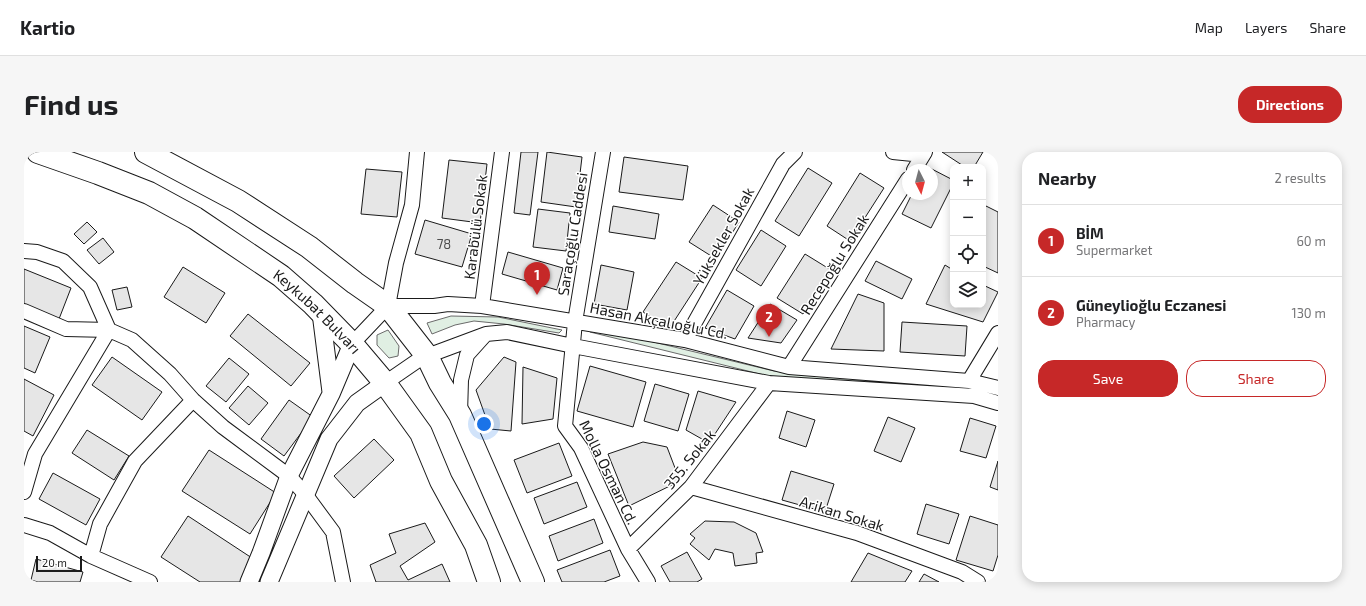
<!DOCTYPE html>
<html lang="en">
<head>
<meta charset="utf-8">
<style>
	:root { --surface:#fff; --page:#f6f6f6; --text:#202124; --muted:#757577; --line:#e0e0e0; --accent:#c62828 }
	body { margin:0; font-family:"Exo 2",sans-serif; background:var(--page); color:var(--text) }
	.controls { position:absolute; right:12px; top:12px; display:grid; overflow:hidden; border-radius:8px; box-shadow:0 2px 10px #0003 }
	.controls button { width:36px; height:36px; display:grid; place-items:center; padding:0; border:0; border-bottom:1px solid var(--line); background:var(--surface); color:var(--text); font:20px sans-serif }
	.compass { position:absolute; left:878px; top:12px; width:36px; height:36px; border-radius:50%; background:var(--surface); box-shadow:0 2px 10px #0003; rotate:174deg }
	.scale { position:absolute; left:12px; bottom:10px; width:46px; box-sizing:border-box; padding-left:4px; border:2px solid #1a1a1a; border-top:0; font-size:11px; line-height:14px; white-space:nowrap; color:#1a1a1a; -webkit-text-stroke:3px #fff; paint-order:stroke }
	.you { position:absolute; left:460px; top:272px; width:14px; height:14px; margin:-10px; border:3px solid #fff; border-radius:50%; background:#1a73e8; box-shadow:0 0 0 6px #1a73e833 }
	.badge { display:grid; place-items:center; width:26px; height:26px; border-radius:50%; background:var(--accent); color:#fff; font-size:13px; font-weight:700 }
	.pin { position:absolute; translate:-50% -33px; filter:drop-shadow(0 1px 2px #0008) }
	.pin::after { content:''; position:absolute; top:21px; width:14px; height:12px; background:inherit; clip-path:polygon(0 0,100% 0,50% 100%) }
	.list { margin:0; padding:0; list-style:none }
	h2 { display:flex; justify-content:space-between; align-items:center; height:52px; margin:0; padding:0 16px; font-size:17px }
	h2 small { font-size:13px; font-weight:400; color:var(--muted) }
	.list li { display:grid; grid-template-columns:26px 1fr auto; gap:12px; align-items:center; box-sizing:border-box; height:72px; padding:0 16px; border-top:1px solid var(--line) }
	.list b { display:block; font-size:15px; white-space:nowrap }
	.list p { margin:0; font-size:13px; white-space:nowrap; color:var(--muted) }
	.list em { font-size:13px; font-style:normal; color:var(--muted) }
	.actions { display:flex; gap:8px; padding:12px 16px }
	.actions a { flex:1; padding:9px 0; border:1px solid var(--accent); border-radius:16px; text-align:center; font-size:14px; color:var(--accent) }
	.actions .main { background:var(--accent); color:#fff }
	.icon { flex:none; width:22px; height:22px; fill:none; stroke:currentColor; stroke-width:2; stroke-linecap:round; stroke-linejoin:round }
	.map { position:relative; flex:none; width:974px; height:430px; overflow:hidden; border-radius:16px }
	header { display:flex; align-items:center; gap:24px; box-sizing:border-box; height:56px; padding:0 20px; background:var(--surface); border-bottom:1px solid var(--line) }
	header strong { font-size:19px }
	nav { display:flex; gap:22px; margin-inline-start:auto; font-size:14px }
	.intro { display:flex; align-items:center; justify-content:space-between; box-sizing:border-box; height:96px; padding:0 24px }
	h1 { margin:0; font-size:28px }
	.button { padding:10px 18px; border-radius:16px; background:var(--accent); color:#fff; font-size:14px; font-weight:700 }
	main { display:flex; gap:24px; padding:0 24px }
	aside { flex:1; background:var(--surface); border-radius:16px; box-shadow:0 2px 10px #0003 }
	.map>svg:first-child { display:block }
	.green { fill:#e0efe3; stroke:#6a6a6a }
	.building { fill:#e6e6e6; stroke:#1a1a1a }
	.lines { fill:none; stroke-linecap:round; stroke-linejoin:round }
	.minor-casing { stroke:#1a1a1a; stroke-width:16 }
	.tertiary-casing { stroke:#1a1a1a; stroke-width:19 }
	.trunk-casing { stroke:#1a1a1a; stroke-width:24 }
	.minor { stroke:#fff; stroke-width:14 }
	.tertiary { stroke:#fff; stroke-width:17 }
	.trunk { stroke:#fff; stroke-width:22 }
	.labels { text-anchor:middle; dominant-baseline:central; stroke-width:3; stroke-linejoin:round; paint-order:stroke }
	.number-label { font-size:13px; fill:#4d4d4d }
	.street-label { font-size:15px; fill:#1a1a1a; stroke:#fff }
</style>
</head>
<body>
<header>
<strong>Kartio</strong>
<nav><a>Map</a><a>Layers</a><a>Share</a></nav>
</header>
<div class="intro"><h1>Find us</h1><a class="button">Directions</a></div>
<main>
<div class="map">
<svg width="974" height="430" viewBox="0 0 974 430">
	<rect width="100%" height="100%" fill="#fff"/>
	<path class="green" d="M 427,164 L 474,165 L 538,178 L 535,181 L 480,172 L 450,169 L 431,173 L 408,182 L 403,171 Z
		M 567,175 L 750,219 L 943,235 L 974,242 L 974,247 L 748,225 L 566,180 Z
		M 364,178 L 375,194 L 374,204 L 365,206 L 353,193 L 353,183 Z"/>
	<path class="building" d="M 497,0 L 514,0 L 506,63 L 490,61 Z
		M 523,0 L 558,5 L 552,55 L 517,50 Z
		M 918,0 L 959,0 L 950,15 L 941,15 Z
		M 600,5 L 664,14 L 659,48 L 595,40 Z
		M 425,8 L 463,12 L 456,71 L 418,66 Z
		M 902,14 L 929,28 L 929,32 L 907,76 L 878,62 L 888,42 L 908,42 L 908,18 L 900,18 Z
		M 784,16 L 808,31 L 775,84 L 751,69 Z
		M 342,17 L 378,20 L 373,65 L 337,62 Z
		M 836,21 L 860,36 L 826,89 L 803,74 Z
		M 689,53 L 715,70 L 692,107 L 665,90 Z
		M 589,54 L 635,62 L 631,87 L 585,80 Z
		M 962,54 L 974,60 L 974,121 L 959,114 L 959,60 Z
		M 514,57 L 546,61 L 542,99 L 509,95 Z
		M 401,68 L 448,82 L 438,115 L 391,102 Z
		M 63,70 L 73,80 L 60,92 L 50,82 Z
		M 737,78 L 762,94 L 737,134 L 712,118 Z
		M 79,86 L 90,100 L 75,112 L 63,98 Z
		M 484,100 L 539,116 L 533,138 L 478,122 Z
		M 781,102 L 807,118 L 779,162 L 753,146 Z
		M 852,109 L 888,127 L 878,147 L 841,129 Z
		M 652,110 L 678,126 L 645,177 L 619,160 Z
		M 577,113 L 610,120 L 603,158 L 570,152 Z
		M 921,113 L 929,118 L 929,153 L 959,153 L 959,133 L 974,140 L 959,170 L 902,152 Z
		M 159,115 L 201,141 L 182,171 L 140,145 Z
		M 0,117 L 47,136 L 35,167 L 0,153 Z
		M 103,135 L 108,155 L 93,158 L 88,138 Z
		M 703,138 L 730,154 L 711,187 L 681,176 Z
		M 834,142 L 860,151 L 860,199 L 807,197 Z
		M 746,152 L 773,168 L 757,191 L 724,186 Z
		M 224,162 L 286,211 L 267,234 L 206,184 Z
		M 878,170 L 943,174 L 941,204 L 876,200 Z
		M 0,174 L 26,185 L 11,221 L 0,216 Z
		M 88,205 L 138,240 L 118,268 L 68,233 Z
		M 480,205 L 492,210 L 487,279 L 466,277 L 452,238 Z
		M 205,206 L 225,222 L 202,250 L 182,234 Z
		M 566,214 L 622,230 L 609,275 L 553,259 Z
		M 499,215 L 533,226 L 529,267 L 498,272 Z
		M 0,227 L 30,243 L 9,284 L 0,279 Z
		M 631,232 L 665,242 L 654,279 L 620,269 Z
		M 224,234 L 244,251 L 225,273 L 205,256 Z
		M 674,239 L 712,250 L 685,291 L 662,278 Z
		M 265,248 L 289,265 L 260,304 L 237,287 Z
		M 763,259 L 791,268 L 782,295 L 755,286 Z
		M 864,265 L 891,276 L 877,310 L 850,299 Z
		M 946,266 L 972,274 L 962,306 L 936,299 Z
		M 63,278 L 105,304 L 90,328 L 48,301 Z
		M 350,287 L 370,308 L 330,346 L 310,324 Z
		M 619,290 L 643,295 L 656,329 L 605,354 L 584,302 Z
		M 535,291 L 548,324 L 503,341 L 490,308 Z
		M 185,298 L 252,341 L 226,382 L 158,339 Z
		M 974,309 L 974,338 L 966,335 Z
		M 767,319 L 810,332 L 801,360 L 758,348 Z
		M 29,321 L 76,347 L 62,373 L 15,347 Z
		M 553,330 L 563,355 L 520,372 L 510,346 Z
		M 902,352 L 935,362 L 925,392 L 893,382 Z
		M 164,364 L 231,408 L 217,430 L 176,430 L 137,405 Z
		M 946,364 L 974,373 L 974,403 L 969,419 L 932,408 Z
		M 570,367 L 579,391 L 534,409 L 525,384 Z
		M 681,369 L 710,370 L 732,381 L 739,400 L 732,401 L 733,411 L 711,414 L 709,401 L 691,397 L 685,408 L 666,392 L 671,386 L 666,382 Z
		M 401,371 L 411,390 L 376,414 L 384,428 L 418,412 L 426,430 L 352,430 L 346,413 L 372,401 L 365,382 Z
		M 586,398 L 596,424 L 580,430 L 538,430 L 533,418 Z
		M 663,400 L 678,427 L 673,430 L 646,430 L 637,414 Z
		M 844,401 L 888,419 L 881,430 L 827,430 Z
		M 12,407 L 59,420 L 56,430 L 14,430 L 7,428 Z
		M 900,422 L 915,430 L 895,430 Z"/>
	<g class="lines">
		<g class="minor-casing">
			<path id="minor" d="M 579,0 L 551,170 L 541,274 L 557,296 L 604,397 L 624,430
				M 869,0 L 899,3
				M 890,18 L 901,0
				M 0,99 L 13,100 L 39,109 L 66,135 L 85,178 L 11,302 L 0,340
				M 364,154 L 372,111 L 388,53 L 393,0
				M 458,154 L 478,0
				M 0,159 L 42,177 L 85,178 L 108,188 L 146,222 L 169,248 L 199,275 L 265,324 L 281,342 L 309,380 L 319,430
				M 661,188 L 759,12 L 771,0
				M 328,192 L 364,154 L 410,154 L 424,152 L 458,154 L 661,188 L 765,215 L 945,229 L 974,236
				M 765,215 L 884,27
				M 945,229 L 974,181
				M 361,231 L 393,209 L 403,204 L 462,182 L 483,180 L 549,194 L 745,231 L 950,244 L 974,251
				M 436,262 L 437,228 L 443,203 L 461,183
				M 667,335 L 833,381 L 938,420 L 954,430
				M 0,373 L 26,381 L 67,404 L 126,430
				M 604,397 L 667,335 L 745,231
				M 67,404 L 76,372 L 111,309 L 169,248"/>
		</g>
		<g class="tertiary-casing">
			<path id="tertiary" d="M 297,161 L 307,240
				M 225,430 L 237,401 L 265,324 L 307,242 L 328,192
				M 245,430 L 305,287 L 333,251 L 361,231"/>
		</g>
		<g class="trunk-casing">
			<g id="trunk">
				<path id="s1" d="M 14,0 L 74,21 L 125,41 L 171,66 L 257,124 L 289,152 L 328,192 L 361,231 L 397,281 L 417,329 L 452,393 L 465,430"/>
				<path d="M 122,0 L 214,49 L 285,95 L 331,131 L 364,154 L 403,204 L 416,231 L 436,263 L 509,430"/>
			</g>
		</g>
		<use href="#minor" class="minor"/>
		<use href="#tertiary" class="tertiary"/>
		<use href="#trunk" class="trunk"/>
	</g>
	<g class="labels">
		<g class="number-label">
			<text x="420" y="92">78</text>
		</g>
		<g class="street-label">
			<text transform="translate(451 75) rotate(-83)">Karabülü Sokak</text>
			<text transform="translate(548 82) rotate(-81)">Saraçoğlu Caddesi</text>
			<text transform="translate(699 84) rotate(-61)">Yüksekler Sokak</text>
			<text transform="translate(810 112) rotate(-58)">Recepoğlu Sokak</text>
			<text stroke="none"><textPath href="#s1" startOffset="325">Keykubat Bulvarı</textPath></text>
			<text transform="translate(635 168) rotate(11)">Hasan Akçalıoğlu Cd.</text>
			<text transform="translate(665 307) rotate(-51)">355. Sokak</text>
			<text transform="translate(585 320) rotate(64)">Molla Osman Cd.</text>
			<text transform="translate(818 361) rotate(17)">Arikan Sokak</text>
		</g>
	</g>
</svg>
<div class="controls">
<button>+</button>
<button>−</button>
<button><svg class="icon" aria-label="locate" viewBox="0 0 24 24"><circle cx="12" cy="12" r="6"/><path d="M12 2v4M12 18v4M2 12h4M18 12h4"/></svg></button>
<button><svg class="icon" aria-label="layers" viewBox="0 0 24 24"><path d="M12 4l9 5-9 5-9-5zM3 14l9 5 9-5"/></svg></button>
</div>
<svg class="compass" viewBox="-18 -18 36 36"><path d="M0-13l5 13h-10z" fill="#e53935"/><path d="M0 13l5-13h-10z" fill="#757577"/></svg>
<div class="scale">20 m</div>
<div class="you"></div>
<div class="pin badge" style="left:513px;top:143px">1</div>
<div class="pin badge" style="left:745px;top:185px">2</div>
</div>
<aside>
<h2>Nearby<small>2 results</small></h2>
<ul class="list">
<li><span class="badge">1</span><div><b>BİM</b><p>Supermarket</p></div><em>60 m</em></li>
<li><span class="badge">2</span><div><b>Güneylioğlu Eczanesi</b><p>Pharmacy</p></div><em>130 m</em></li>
</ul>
<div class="actions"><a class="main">Save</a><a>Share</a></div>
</aside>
</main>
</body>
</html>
